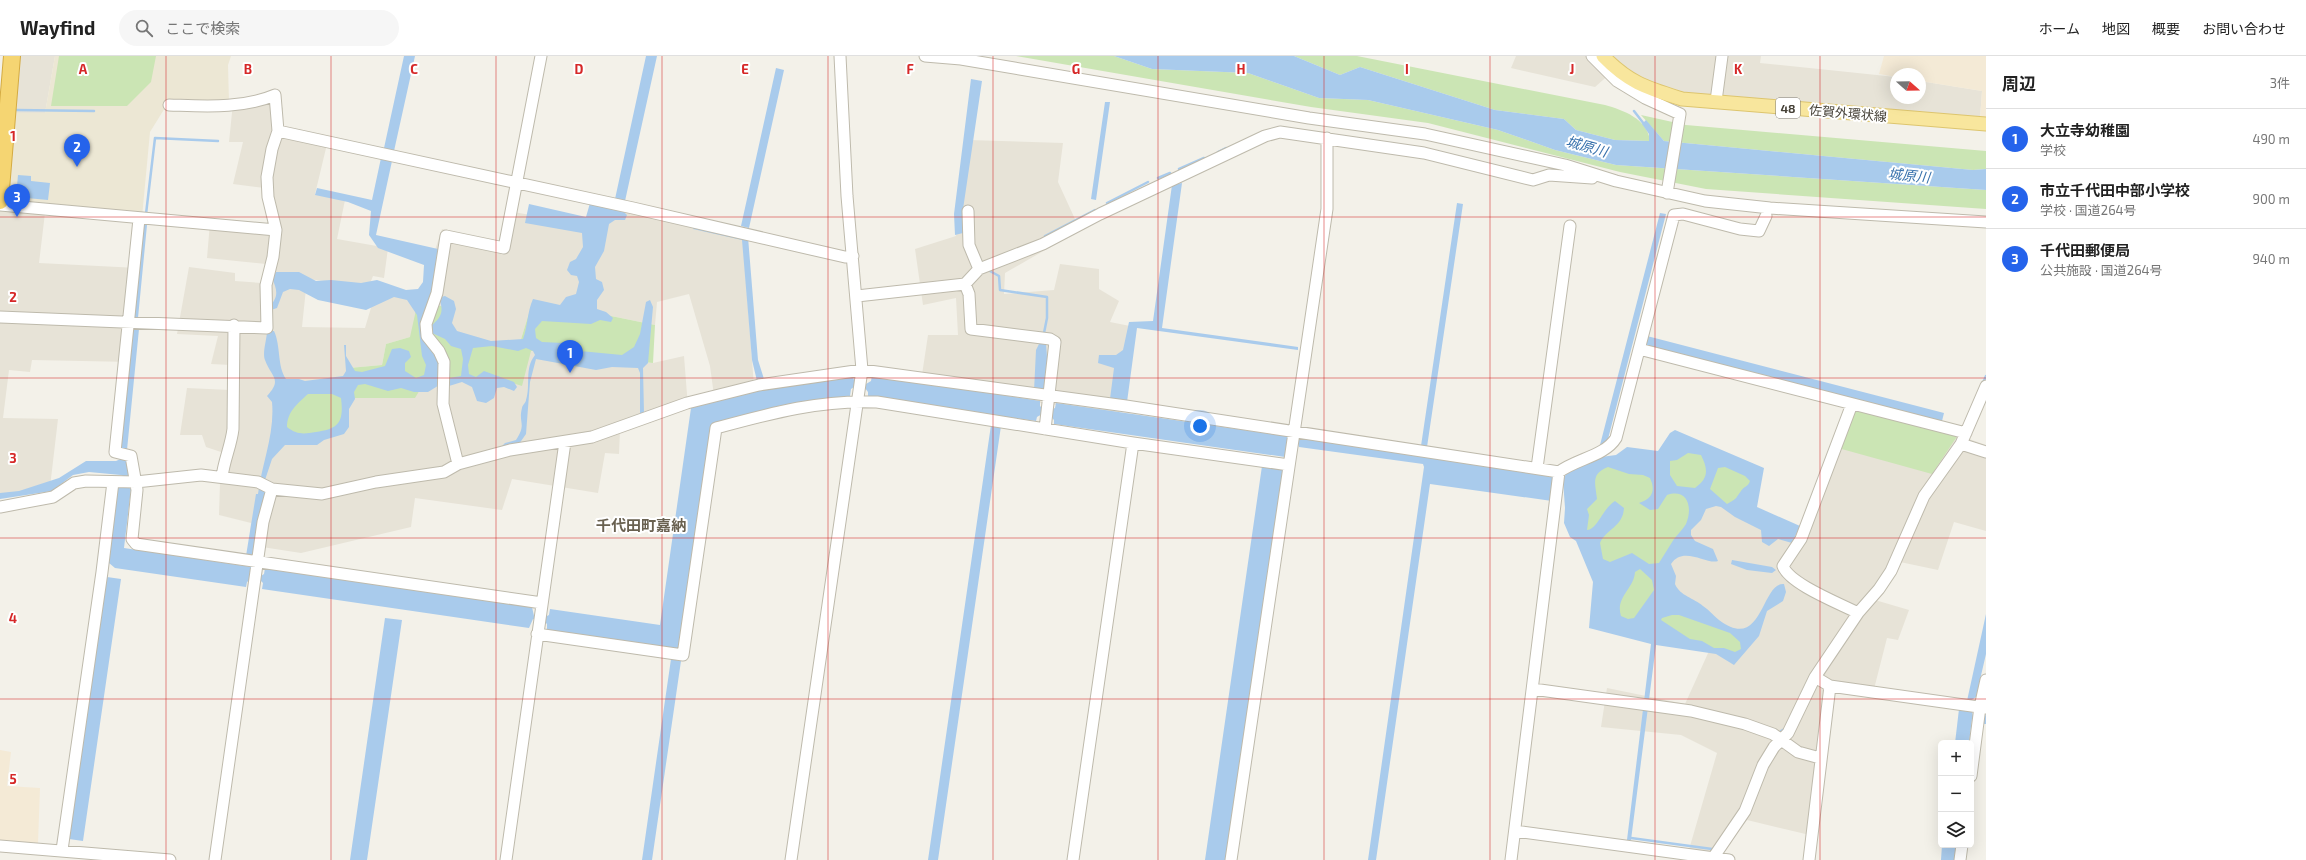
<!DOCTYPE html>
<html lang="ja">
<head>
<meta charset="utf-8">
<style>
	:root { --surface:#fff; --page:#f6f6f6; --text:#222; --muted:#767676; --line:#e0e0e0; --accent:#2563eb }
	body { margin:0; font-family:"Exo 2","Noto Sans JP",sans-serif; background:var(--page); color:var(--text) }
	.controls { position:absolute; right:12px; bottom:12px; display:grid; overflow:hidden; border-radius:6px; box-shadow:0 4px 16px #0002 }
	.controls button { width:36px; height:36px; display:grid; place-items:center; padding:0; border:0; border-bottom:1px solid var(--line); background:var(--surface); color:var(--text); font:20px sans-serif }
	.compass { position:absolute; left:1890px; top:12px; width:36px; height:36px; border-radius:50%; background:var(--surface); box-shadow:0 4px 16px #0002; rotate:110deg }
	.you { position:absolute; left:1200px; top:370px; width:14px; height:14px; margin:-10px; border:3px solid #fff; border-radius:50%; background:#1a73e8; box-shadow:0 0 0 6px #1a73e833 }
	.badge { display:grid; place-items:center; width:26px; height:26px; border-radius:50%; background:var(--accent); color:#fff; font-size:13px; font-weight:700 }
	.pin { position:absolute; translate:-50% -33px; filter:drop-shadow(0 1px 2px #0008) }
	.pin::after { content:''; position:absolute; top:21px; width:14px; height:12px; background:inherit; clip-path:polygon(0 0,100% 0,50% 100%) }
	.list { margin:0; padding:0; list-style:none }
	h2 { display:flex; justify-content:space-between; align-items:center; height:52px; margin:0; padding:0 16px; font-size:17px }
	h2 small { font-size:13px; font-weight:400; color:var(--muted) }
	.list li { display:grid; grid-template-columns:26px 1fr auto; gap:12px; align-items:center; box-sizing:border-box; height:60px; padding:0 16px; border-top:1px solid var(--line) }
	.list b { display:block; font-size:15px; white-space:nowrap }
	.list p { margin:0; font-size:13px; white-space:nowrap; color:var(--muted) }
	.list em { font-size:13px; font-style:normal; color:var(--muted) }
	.icon { flex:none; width:22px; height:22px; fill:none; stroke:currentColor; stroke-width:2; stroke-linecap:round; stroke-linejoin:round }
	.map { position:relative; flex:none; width:1986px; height:804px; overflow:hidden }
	header { display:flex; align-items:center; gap:24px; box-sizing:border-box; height:56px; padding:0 20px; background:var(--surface); border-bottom:1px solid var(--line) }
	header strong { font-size:19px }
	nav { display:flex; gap:22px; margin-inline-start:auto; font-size:14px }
	.search { width:280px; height:36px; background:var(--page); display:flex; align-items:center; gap:10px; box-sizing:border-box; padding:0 14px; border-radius:22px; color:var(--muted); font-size:15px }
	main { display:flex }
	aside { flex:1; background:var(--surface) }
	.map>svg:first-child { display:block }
	.residential { fill:#e7e3d7 }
	.commercial { fill:#f4ead6 }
	.education { fill:#ece7d4 }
	.green { fill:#cbe5b4 }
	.water { fill:#a9cbec; fill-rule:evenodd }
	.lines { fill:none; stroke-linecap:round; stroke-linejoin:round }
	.stream { stroke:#a9cbec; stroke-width:2.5 }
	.minor-casing { stroke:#bebaac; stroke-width:13 }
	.major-casing { stroke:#ddc56e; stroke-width:15 }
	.highway-casing { stroke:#d4ab42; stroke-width:18 }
	.minor { stroke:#fff; stroke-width:11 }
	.major { stroke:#f8e69d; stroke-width:13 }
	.highway { stroke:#f5d572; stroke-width:16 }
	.grid { fill:none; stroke:#d62828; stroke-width:1; stroke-opacity:0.55 }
	.labels { text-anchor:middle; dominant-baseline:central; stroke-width:4; stroke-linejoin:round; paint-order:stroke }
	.shield { fill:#fff; stroke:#7e7b74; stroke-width:1 }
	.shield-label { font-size:12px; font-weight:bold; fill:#474238 }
	.street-label { font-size:13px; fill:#474238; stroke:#fff }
	.water-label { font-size:14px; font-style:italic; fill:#3771ac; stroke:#fff }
	.quarter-label { font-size:15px; font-weight:bold; fill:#696150; stroke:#fff }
	.grid-label { font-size:13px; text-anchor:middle; font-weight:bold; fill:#d62828; stroke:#fff; stroke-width:4; stroke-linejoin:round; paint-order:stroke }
</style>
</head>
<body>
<header>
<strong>Wayfind</strong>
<div class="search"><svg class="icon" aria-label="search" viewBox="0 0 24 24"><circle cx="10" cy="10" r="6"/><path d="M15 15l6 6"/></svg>ここで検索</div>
<nav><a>ホーム</a><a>地図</a><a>概要</a><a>お問い合わせ</a></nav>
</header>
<main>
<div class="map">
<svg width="1986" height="804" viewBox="0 0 1986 804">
	<rect width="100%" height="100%" fill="#f3f1e9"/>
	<path class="residential" d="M 18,0 L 55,0 L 45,57 L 13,57 Z
		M 1516,0 L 1761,0 L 1760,7 L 1896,21 L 1896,42 L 1920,42 L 1920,25 L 1982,35 L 1980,63 L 1687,37 L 1645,24 L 1620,9 L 1595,31 L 1511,12 Z
		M 264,43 L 283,52 L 277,74 L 328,84 L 315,138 L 345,144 L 337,183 L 388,192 L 384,222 L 373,220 L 369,230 L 307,223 L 302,271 L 365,272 L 373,245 L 394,237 L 418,245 L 442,173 L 499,187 L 508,155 L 586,169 L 617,144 L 742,174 L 755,343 L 715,347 L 710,310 L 689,238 L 657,246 L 655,269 L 533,244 L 518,293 L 410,281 L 386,288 L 382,309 L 349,312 L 350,342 L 530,295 L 653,307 L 684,300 L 688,351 L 620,374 L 619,398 L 605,397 L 598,437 L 512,423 L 502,454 L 415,442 L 411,471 L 301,497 L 249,489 L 251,467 L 219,459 L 221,396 L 206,391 L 202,379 L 180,379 L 187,332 L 230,334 L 231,309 L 211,308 L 218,280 L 177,278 L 189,211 L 235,217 L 235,225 L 262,227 L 266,208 L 207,202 L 210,167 L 271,172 L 265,132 L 233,128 L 243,86 L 229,86 L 233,47 Z
		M 968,84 L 1063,87 L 1058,126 L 1080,174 L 1005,217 L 1004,238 L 1054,234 L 1060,208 L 1099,213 L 1099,233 L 1119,245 L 1110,266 L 1135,271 L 1119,357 L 920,332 L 928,279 L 958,279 L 956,242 L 923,249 L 915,193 L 956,180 Z
		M 0,152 L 45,157 L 39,207 L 138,212 L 132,306 L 32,304 L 30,316 L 9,314 L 3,362 L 58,363 L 50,431 L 0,440 Z
		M 1958,379 L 1986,389 L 1986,475 L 1954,466 L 1938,514 L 1900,506 L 1875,544 L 1909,554 L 1898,584 L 1887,582 L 1874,633 L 1836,628 L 1814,780 L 1747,764 L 1717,804 L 1686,804 L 1717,697 L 1681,679 L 1601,671 L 1607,632 L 1685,648 L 1709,595 L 1665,543 L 1662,513 L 1706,442 L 1799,480 L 1833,392 Z"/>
	<path class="commercial" d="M 1884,0 L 1986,0 L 1986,63 L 1980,63 L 1982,35 L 1920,25 L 1920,18 L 1896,18 L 1896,21 L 1879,18 Z
		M 0,694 L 11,696 L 7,730 L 40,732 L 38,787 L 0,784 Z"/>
	<path class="education" d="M 55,0 L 231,0 L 228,9 L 229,46 L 168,47 L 150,76 L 142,161 L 4,147 L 13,57 L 45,57 Z"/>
	<path class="green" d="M 59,0 L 156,0 L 151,26 L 127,50 L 51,50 Z
		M 1016,0 L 1114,0 L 1152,13 L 1248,17 L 1319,42 L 1368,44 L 1498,74 L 1555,94 L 1616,109 L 1986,134 L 1986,153 L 1706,133 L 1620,116 L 1428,67 L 1311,51 Z
		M 1294,0 L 1357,0 L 1605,49 C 1623,54 1648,63 1650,85 L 1615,84 L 1576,74 L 1564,63 L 1495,54 L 1360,11 L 1340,19 Z
		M 1641,59 L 1686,69 L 1986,95 L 1986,113 L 1973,114 L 1664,85 Z
		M 533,244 L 655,269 L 653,307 L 531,295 L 522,330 L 485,318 L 476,327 L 427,322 L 415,342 L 350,342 L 338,376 L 273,386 L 279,328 L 347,324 L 349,312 L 382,309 L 386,288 L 410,281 L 418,245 L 454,253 L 446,279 L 518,293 Z
		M 1854,353 L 1958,379 L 1932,418 L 1838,392 Z
		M 1677,380 L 1755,417 L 1750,460 L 1706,442 L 1662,513 L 1665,543 L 1751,581 L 1736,602 L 1600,567 L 1608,528 L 1574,466 L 1576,424 L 1606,405 L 1661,407 Z"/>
	<path class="water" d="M 404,0 L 415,0 L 394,95 L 384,92 Z
		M 646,0 L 657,0 L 625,145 L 615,143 Z
		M 1114,0 L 1294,0 L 1340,19 L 1360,11 L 1495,54 L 1564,63 L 1576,74 L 1615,84 L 1649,85 L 1649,78 L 1642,68 L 1646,64 L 1664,85 L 1973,114 L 1986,113 L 1986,134 L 1616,109 L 1555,94 L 1498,74 L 1368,44 L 1319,42 L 1248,17 L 1152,13 Z
		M 776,12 L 784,14 L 749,172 L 741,170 Z
		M 971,23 L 982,25 L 962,160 L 963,177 L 955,179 L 954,158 Z
		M 1105,46 L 1110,46 L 1096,144 L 1091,143 Z
		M 381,102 L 392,105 L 376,179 L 438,193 C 434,210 437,224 441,241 L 445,240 L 454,245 L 456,253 L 452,267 L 457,275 L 491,285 L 523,283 C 528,270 527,256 533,243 L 560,249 L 566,241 L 576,238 L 579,226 L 577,220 L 571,219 L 567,214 L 570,206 L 576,203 L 583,191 L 582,177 L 525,167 L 529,148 L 586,161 L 590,147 L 622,154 L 627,159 L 625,164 L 615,164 L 609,168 L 604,195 L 595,211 L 596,223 L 602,226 L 604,234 L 597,244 L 597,253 L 606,256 L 613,262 L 611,266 L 600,264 L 591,268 L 542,265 L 535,273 L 536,282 L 542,286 L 563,287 L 580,295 L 622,299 L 634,291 L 640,278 L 646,246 L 650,244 L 653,251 L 648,307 L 643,312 L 644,357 L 640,359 L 640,317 L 638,312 L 612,311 L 596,314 L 536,303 L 530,326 L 526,378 L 519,388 L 500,392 L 505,387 L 516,384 C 527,368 518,367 522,352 C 522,349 526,347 526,344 C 531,329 524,313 535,299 L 533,295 L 526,292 L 518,295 L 492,290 L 473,292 L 468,309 L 469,318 L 476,321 L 484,315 L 514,326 L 517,331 L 514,335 L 504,331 L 497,332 L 494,342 L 486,347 L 477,345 L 472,331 L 462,326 L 449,330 L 449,322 L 461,320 L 463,303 L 461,293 L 451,290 L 445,283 L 432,277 L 431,270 C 440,262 444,257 440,245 L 433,242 L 424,261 L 440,304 L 441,328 L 428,336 L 414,336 L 401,332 L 388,335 L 365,328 L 358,329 L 354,336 L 355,343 L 349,353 L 349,371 L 344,378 L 324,384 L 317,389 L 285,389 L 272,403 L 265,424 L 267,436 L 254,501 L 246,500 L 256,438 L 258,438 C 262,407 275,377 272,346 L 267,340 C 283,323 271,321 265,304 C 262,297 267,283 267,275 L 274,275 C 281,290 277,310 286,323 L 299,323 L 305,325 L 343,320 L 346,315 L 344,289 L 346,289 L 346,300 L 355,315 L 362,316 L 385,310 L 392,293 L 400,292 L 409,295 L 411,301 L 405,307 L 405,315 L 416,322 L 424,319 L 426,309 L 422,300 L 417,259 L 407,244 L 394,241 L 366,254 L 318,244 L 299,234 L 290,233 L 283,236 L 277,252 L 271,254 L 270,250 C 279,240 277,234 272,222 L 276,216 L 299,216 L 316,225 L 331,224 L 361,227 L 377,224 L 406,234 L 418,233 L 423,226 L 424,209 L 378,192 L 369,179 L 371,155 L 348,146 L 315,139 L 317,132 L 372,144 ZM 308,338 L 332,338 L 341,342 C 344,366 339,373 316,376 C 304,378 297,379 287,371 C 287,356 297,348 308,338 Z
		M 18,119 L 31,120 L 31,125 L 50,127 L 48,144 L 16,141 Z
		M 1182,127 L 1162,272 L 1298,291 L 1298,294 L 1137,272 L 1127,346 L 1110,343 L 1114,312 L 1098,307 L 1099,299 L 1116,299 L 1123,294 L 1129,266 L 1153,265 L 1172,129 Z
		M 1457,147 L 1463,148 L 1427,391 L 1421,390 Z
		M 1660,157 L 1666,158 L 1607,387 L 1600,389 Z
		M 142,169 L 147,169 L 138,262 L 134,262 Z
		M 694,170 L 748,181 L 758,304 L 764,323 L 757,325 L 752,304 L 742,184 L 693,173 Z
		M 132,272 L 139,273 L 127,394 L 120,394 Z
		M 1647,280 L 1944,357 L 1942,365 L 1644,289 Z
		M 1040,286 L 1046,288 L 1048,314 L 1045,336 L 1034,335 L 1036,294 Z
		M 852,318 L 855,327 L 866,328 L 871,325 L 872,319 L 1040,345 L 1040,350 C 1044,355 1050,355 1055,352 L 1056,347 L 1286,380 L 1289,383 L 1301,382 L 1555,420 L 1552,445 L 1430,428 L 1376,804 L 1368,804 L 1424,411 L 1423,408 L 1299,391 L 1298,387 L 1285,401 L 1054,368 L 1054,364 C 1049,358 1044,357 1037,361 L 1036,365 L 868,341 L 868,336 L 865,332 L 854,331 L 851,333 L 850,340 L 778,350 L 711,369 L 679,593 L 547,574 L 547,568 L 544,565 L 533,563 L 529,572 L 262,533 L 263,527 L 261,525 L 251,523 L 247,526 L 246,531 L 115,512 L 109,507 L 118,432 L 125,431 L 125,421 L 121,419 L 89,416 L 73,419 L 52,435 L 0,443 L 0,437 L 19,435 L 59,422 L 86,405 L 116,405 L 123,402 L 128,404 L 130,417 L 128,431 L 131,433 L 124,492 L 252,511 L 251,519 L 261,520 L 264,518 L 265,512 L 532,551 L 534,560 L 545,561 L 549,559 L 550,553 L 660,569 L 691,352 L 762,333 Z
		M 991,369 L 1001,370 L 938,804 L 928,804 Z
		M 1675,374 L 1764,412 L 1757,451 L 1800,470 L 1792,487 L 1778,483 L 1769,490 L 1762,486 L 1761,474 L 1735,461 L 1721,451 L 1716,450 L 1706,453 L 1701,464 L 1691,474 L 1691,479 L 1695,485 L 1713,493 L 1718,505 C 1707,509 1683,489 1671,508 L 1676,520 L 1675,528 C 1680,540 1694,542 1703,550 C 1709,554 1714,560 1719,564 C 1763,597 1761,526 1784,528 L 1786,536 L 1783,545 L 1767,555 L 1759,580 L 1734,609 L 1716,598 L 1656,589 L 1631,784 L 1627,784 L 1651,588 L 1589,572 L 1593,526 L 1576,485 L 1570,481 L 1564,467 L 1565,452 L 1563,424 L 1566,418 L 1601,401 L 1616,399 L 1627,391 L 1658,395 L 1670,377 ZM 1688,397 L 1701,399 C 1708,413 1709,422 1695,432 L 1677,430 L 1670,419 L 1670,405 L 1677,404 ZM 1608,411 L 1629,418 L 1643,419 L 1650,422 C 1656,435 1652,443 1639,447 L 1650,454 L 1658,453 L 1667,439 C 1688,432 1693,452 1686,468 C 1683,473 1678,478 1674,483 C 1669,491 1664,499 1659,507 L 1649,508 L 1632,497 L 1610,506 L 1603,503 L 1600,487 C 1606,473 1623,471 1624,452 L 1615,445 C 1603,452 1597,474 1587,474 L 1589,459 L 1587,453 L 1597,443 C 1595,426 1591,418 1608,411 ZM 1725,411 L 1745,420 L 1750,425 C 1748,431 1744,430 1741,435 C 1735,443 1738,442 1727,448 L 1710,433 L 1718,412 ZM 1640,513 L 1652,524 L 1654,534 L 1634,562 L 1628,563 L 1621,560 C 1615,541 1634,533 1635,516 ZM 1672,559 L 1679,559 L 1730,577 L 1740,586 L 1741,593 L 1735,596 L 1724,592 L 1714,592 L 1702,585 L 1690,583 L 1661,564 L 1662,562 Z
		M 1262,410 L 1284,413 L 1227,804 L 1205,804 Z
		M 1732,504 L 1772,511 L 1776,514 L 1772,517 L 1747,514 L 1731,508 Z
		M 107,521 L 121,523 L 83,785 L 69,783 Z
		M 1986,558 L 1986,598 L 1976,641 L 1970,645 L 1973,660 L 1984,662 L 1986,658 L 1986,668 L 1984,668 L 1984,665 L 1972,663 L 1969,687 L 1955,687 L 1959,653 L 1965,654 Z
		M 385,562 L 402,564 L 367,804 L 350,804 Z
		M 671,603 L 681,605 L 652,804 L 642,804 Z
		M 1942,789 L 1956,789 L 1954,804 L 1941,804 Z"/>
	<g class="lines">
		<path class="stream" d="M 16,54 L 94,55
			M 1634,55 L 1644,68
			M 1218,96 L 1226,92
			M 1179,113 L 1204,102
			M 1158,122 L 1170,117
			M 1107,147 L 1148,126
			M 146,158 L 155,82 L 218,85
			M 1045,180 L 1095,154
			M 988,214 L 999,220 L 1000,234 L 1047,241 L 1047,262 L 1044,277
			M 1983,327 L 1986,320
			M 1781,675 L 1786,672
			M 1631,782 L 1712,793"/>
		<g class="minor-casing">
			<path id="minor" d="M 925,0 L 961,3 L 1309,62 L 1425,78 L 1565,109 L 1616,125 L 1705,145 L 1770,152 L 1986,166
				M 1592,0 L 1617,25 L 1645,42 L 1680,58 L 1667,137
				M 1716,45 L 1722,0
				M 278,75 L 633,152 L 845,201 L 853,200
				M 0,149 L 276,174
				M 968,155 L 969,189 L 979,213
				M 139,163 L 115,396 L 131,400 L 137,434 L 132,483 L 136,488 L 542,547
				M 965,228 L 969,238 L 971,273 L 1050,283 L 1055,286 L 1045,373
				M 857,240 L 965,228 L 979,213 L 1043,188 L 1100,158 L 1265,80 L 1280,76 L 1424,97 L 1533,124 L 1549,119 L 1592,122
				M 0,261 L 267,272 L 266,229 L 273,201 L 276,174 L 268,141 L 267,121 L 272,93 L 278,75 L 275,39 C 242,53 204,50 169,49
				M 1639,293 L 1966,377
				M 1852,348 L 1801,483 L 1783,510 C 1789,528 1841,548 1858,557
				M 1961,388 L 1986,396
				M 458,408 L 443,348 L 444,306 L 439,295 L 427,280 L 426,268 L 437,237 L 446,180 L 504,192 L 541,0
				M 1537,412 L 1570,170
				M 222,421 C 224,404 231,390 233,373 L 234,269
				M 0,451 L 53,441 L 74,427 L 86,425 L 136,426 L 201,419 L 258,426 L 272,433 L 322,438 L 376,426 L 444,416 L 458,408 L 510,394 L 592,381 L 687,347 L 759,329 L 862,314 L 1126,350 L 1559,416
				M 537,578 L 683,599 L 716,372 C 768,358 822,343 877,346 L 1133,387 L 1289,409
				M 1815,621 L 1830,630 L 1986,652
				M 1533,633 L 1691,655 L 1745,668 L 1773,678 L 1798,696 L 1820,702
				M 1971,720 L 1980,651 L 1986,624
				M 1515,775 L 1729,804
				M 0,790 L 170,804
				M 62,794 L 102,516 L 113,426
				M 1713,802 L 1745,755 L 1763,709 L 1774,691 L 1788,677 L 1815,621 L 1858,557 L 1879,533 L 1891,515 L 1924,440 L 1961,388 L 1986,330
				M 215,804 L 263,466 L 272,433
				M 506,804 L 565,386
				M 791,804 L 862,314 L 847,140 L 840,0
				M 1073,804 L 1133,387
				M 1231,804 L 1327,153 L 1327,82
				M 1511,804 L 1559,416 C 1576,403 1605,400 1616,382 L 1674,159 L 1683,158 L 1740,173 L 1759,175 L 1766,160
				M 1809,804 L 1830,630
				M 1960,804 L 1962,789"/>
		</g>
		<g class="major-casing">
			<path id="major" d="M 1603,0 C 1629,27 1647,32 1682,43 L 1986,68"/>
		</g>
		<g class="highway-casing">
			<path id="highway" d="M 0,145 L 12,0"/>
		</g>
		<use href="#minor" class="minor"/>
		<use href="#major" class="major"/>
		<use href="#highway" class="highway"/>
	</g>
	<path class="grid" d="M 166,0 L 166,804M 331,0 L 331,804M 496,0 L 496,804M 662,0 L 662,804M 828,0 L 828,804M 993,0 L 993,804M 1158,0 L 1158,804M 1324,0 L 1324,804M 1490,0 L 1490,804M 1655,0 L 1655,804M 1820,0 L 1820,804M 0,161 L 1986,161M 0,322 L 1986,322M 0,482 L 1986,482M 0,643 L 1986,643"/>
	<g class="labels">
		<rect class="shield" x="1776" y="42" width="24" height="20" rx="3"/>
		<g class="shield-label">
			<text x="1788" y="52">48</text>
		</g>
		<g class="street-label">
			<text transform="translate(1848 57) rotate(5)">佐賀外環状線</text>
		</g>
		<g class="water-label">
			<text transform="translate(1587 90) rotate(16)">城原川</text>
			<text transform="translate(1909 119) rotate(6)">城原川</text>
		</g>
		<g class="quarter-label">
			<text x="641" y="469">千代田町嘉納</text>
		</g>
	</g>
	<g class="grid-label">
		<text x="83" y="18">A</text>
		<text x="248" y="18">B</text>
		<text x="414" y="18">C</text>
		<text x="579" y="18">D</text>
		<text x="745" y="18">E</text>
		<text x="910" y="18">F</text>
		<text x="1076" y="18">G</text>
		<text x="1241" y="18">H</text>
		<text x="1407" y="18">I</text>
		<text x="1572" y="18">J</text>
		<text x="1738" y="18">K</text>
		<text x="13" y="85">1</text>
		<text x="13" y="246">2</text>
		<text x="13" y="407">3</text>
		<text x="13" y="567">4</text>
		<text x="13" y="728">5</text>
	</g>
</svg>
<div class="controls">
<button>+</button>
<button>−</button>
<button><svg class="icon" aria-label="layers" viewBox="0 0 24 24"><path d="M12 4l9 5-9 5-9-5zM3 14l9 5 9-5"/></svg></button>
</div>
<svg class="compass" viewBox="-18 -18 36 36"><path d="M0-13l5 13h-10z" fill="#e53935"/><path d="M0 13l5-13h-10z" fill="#767676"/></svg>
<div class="you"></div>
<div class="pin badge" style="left:570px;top:317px">1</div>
<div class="pin badge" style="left:77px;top:111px">2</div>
<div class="pin badge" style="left:17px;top:161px">3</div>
</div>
<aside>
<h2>周辺<small>3件</small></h2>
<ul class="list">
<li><span class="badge">1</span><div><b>大立寺幼稚園</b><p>学校</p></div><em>490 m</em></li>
<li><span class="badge">2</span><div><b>市立千代田中部小学校</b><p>学校 · 国道264号</p></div><em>900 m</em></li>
<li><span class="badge">3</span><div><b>千代田郵便局</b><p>公共施設 · 国道264号</p></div><em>940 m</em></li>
</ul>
</aside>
</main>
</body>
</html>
